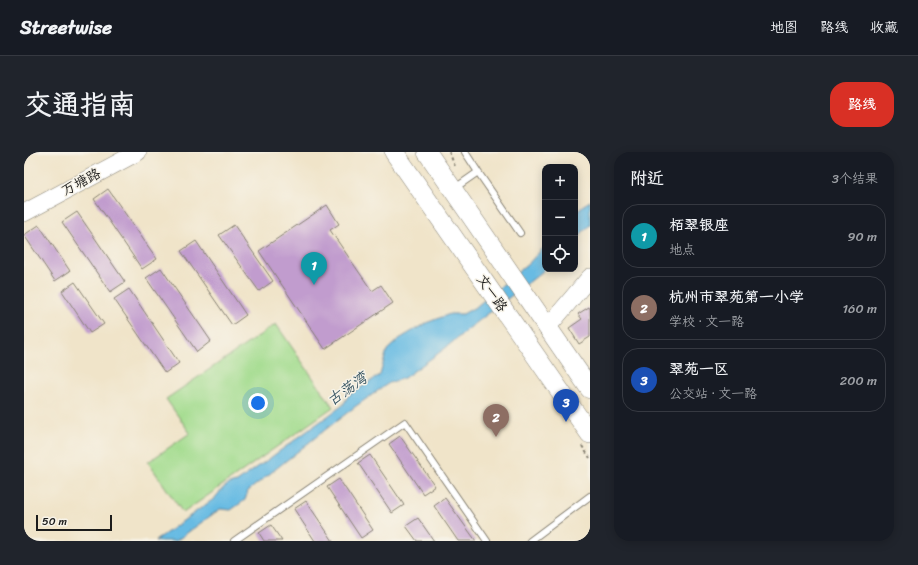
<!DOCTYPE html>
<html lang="zh">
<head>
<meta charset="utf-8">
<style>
	:root { --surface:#171b24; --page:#20242c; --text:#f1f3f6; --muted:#9ea1a6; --line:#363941; --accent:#d93025 }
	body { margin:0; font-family:Sriracha,"LXGW WenKai TC",sans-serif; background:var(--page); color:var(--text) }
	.controls { position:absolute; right:12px; top:12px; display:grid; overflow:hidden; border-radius:8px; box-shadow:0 2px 10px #0003 }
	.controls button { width:36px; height:36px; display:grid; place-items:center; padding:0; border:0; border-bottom:1px solid var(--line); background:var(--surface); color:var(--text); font:20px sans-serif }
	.scale { position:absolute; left:12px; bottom:10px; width:76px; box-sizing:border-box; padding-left:4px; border:2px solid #1c1c1c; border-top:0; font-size:11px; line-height:14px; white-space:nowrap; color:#1c1c1c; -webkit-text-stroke:3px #f7f3e8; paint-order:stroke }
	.you { position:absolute; left:234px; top:251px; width:14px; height:14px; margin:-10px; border:3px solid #fff; border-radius:50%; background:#1a73e8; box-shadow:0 0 0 6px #1a73e833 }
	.badge { display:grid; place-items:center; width:26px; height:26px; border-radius:50%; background:var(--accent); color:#fff; font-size:13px; font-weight:700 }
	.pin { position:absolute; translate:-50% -33px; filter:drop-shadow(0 1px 2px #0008) }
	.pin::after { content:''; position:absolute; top:21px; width:14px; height:12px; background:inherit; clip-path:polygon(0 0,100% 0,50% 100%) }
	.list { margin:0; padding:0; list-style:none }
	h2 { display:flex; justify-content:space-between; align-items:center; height:52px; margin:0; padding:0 16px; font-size:17px }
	h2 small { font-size:13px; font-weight:400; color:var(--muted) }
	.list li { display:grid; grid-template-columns:26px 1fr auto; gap:12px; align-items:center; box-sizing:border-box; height:64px; margin:0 8px 8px; padding:0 8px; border:1px solid var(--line); border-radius:16px }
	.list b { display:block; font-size:15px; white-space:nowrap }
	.list p { margin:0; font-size:13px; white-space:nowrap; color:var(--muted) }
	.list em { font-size:13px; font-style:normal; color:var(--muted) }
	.icon { flex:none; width:22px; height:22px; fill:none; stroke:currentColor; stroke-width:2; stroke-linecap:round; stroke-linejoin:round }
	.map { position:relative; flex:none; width:566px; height:389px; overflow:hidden; border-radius:16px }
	header { display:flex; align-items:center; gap:24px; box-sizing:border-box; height:56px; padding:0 20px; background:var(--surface); border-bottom:1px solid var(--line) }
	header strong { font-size:19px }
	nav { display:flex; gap:22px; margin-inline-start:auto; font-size:14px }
	.intro { display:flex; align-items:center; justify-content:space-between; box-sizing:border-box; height:96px; padding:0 24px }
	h1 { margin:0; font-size:28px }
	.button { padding:10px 18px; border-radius:16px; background:var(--accent); color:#fff; font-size:14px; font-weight:700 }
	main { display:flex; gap:24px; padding:0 24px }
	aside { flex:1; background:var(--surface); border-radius:16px; box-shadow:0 2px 10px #0003 }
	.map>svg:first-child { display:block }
	.green { fill:#a3dc8e; stroke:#607c55 }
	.water { fill:#67bbe3; stroke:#426c80 }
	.building { fill:#c19cce }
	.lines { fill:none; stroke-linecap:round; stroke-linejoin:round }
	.lane-casing { stroke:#868072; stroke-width:8 }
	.secondary-casing { stroke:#868072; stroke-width:18 }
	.primary-casing { stroke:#868072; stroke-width:20 }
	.path { stroke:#868072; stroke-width:2; stroke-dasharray:3 3; stroke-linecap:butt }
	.lane { stroke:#fff; stroke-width:6 }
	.secondary { stroke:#fff; stroke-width:17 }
	.primary { stroke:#fff; stroke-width:19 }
	.labels { text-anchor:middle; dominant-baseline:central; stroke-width:3; stroke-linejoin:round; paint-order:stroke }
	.street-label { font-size:14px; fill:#1c1c1c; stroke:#f7f3e8 }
	.water-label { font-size:15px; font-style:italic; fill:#365462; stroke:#f7f3e8 }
</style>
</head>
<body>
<header>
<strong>Streetwise</strong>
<nav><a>地图</a><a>路线</a><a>收藏</a></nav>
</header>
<div class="intro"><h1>交通指南</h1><a class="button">路线</a></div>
<main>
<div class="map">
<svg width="566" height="389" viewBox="0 0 566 389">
	<rect width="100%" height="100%" fill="#f7f3e8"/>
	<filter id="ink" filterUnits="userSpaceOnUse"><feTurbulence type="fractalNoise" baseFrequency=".025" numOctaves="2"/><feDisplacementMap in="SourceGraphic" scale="8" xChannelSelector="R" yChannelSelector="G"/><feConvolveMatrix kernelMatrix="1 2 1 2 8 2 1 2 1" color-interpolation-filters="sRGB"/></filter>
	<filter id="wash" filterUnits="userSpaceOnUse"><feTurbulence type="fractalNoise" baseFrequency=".012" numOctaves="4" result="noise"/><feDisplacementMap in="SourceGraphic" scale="16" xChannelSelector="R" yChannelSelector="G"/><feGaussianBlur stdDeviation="0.9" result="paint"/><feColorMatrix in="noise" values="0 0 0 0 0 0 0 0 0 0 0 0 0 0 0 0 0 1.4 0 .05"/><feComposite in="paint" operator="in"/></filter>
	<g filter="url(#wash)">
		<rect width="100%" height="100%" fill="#f0e4c9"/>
		<path class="green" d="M 252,172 L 309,255 L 159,361 L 124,310 L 166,281 L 142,247 Z"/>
		<path class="water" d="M 566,49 L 566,73 L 551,88 L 551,62 L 558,54 Z
			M 521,94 L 521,117 L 513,124 L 443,178 L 419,198 L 380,226 L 365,231 L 332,254 L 292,285 L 224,339 L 221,348 L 207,358 L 196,357 L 152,389 L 131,389 L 191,346 C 198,337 201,332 213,330 L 319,253 L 324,244 L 356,223 L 359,212 L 363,198 L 375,187 L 402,171 L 426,162 L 439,162 L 453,154 L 504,112 Z"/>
		<g id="blocks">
			<path class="building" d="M 84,37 L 133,107 L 118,117 L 70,47 Z
				M 303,53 L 315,72 L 306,78 L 348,139 L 357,133 L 369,151 L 301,197 L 235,99 Z
				M 53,60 L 101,130 L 86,140 L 38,70 Z
				M 15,73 L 46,119 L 31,129 L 0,83 Z
				M 210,73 L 249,129 L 235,139 L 195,83 Z
				M 172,89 L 222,163 L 208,173 L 157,99 Z
				M 137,116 L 187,189 L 173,200 L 122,126 Z
				M 51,130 L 80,172 L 66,181 L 38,139 Z
				M 105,137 L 155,211 L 141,221 L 90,147 Z
				M 565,155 L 566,157 L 566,185 L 555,192 L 545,176 L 558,167 L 554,162 Z
				M 376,284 L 411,334 L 399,342 L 365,292 Z
				M 346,303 L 380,353 L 368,361 L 334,311 Z
				M 315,327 L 349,378 L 337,386 L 303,335 Z
				M 421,346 L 452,389 L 434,389 L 410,354 Z
				M 282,349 L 309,389 L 291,389 L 270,357 Z
				M 394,366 L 410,389 L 393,389 L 382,374 Z
				M 247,373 L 258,389 L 240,389 L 235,381 Z"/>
		</g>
	</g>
	<g filter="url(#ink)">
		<use href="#blocks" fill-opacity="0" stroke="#868072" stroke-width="1"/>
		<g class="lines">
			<g class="lane-casing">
				<path id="lane" d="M 441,0 L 454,20 L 496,81
					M 431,36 L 454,20
					M 210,389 L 381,270 L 463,389
					M 506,389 L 566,344"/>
			</g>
			<g class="secondary-casing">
				<path id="secondary" d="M 0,61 L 114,0
					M 523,176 L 566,125"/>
			</g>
			<g class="primary-casing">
				<path id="primary" d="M 370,0 L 566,282
					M 403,0 L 566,237"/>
			</g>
			<path class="path" d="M 425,0 L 431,14
				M 558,294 L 566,306"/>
			<use href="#lane" class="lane"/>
			<use href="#secondary" class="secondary"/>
			<use href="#primary" class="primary"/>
		</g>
	</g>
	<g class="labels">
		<g class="street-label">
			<text transform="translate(57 30) rotate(-28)">万塘路</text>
			<text transform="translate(468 141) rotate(55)">文一路</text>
		</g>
		<g class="water-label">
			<text transform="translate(323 237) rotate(-35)">古荡湾</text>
		</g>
	</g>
</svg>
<div class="controls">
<button>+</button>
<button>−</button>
<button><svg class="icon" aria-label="locate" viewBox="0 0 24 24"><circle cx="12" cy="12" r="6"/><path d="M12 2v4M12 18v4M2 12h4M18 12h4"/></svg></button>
</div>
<div class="scale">50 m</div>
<div class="you"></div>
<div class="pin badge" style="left:290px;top:133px;background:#0f9aa8">1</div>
<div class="pin badge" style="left:472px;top:285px;background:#8d6e63">2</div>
<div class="pin badge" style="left:542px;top:270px;background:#1a4fb4">3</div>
</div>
<aside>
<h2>附近<small>3个结果</small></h2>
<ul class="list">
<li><span class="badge" style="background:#0f9aa8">1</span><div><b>栢翠银座</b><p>地点</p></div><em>90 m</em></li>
<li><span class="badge" style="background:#8d6e63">2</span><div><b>杭州市翠苑第一小学</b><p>学校 · 文一路</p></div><em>160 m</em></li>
<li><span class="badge" style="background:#1a4fb4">3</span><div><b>翠苑一区</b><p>公交站 · 文一路</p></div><em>200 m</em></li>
</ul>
</aside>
</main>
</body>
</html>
